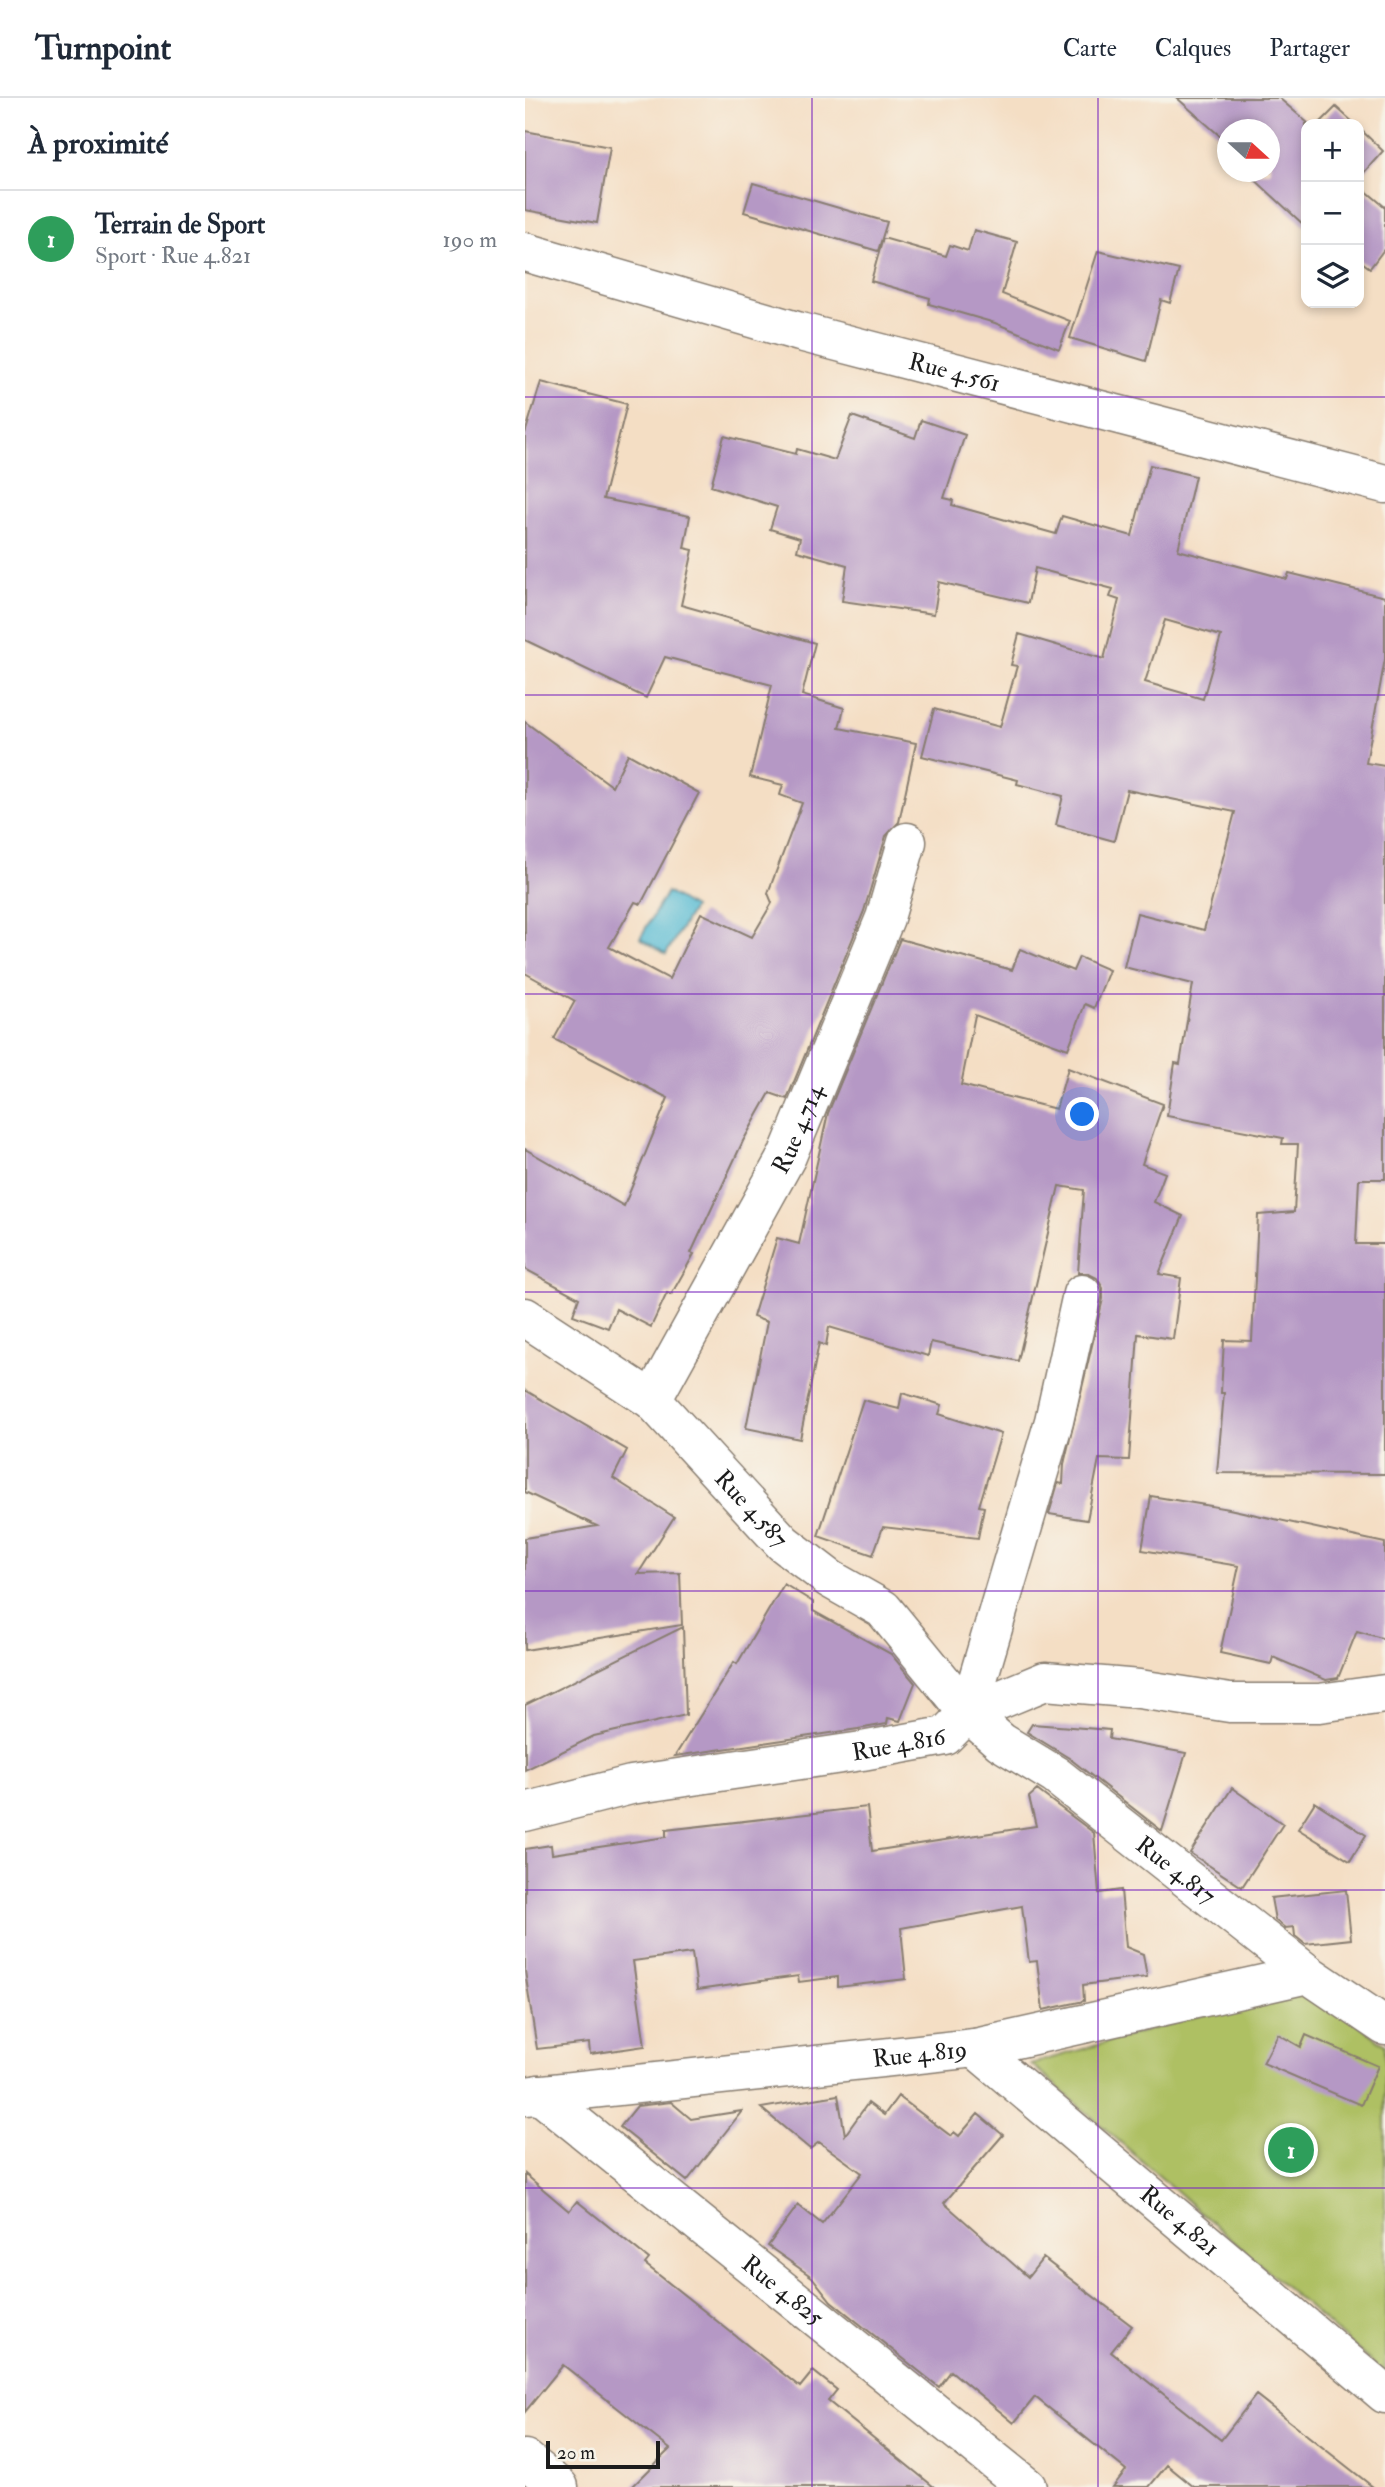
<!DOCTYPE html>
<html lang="fr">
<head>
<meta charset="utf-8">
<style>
  :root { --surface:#fff; --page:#f6f6f7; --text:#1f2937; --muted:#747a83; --line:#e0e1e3; --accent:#0f766e }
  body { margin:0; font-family:"IM FELL Double Pica",serif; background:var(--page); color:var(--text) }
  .controls { position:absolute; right:21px; top:21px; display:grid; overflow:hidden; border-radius:14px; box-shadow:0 4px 10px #0003 }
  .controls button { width:63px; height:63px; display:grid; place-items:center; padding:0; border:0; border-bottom:2px solid var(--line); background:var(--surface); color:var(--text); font:35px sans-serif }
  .compass { position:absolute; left:692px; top:21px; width:63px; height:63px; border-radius:50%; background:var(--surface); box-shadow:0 4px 10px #0003; rotate:111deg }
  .scale { position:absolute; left:21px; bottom:18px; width:114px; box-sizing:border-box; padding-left:7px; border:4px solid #1c1c1c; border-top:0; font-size:19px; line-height:24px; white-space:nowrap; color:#1c1c1c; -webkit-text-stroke:5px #f7f3e8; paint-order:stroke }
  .you { position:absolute; left:558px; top:1017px; width:24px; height:24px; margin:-18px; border:5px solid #fff; border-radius:50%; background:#1a73e8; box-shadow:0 0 0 10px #1a73e833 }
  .badge { display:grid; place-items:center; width:46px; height:46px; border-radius:50%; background:var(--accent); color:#fff; font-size:23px; font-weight:700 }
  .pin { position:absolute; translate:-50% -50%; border:4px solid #fff; box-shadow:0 2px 7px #0006 }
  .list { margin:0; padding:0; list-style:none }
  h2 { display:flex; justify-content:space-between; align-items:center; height:91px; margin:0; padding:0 28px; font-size:30px }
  h2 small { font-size:23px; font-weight:400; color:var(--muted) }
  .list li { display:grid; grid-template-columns:46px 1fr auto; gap:21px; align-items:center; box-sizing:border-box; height:98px; padding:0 28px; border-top:2px solid var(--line) }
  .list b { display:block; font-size:26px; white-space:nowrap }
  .list p { margin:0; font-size:23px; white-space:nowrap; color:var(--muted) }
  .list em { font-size:23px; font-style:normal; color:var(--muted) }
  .icon { flex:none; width:38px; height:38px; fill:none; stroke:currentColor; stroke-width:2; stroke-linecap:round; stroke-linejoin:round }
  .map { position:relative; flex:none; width:860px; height:2389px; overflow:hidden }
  header { display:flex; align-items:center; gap:42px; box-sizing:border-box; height:98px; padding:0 35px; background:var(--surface); border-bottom:2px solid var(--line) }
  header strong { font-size:33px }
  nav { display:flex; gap:38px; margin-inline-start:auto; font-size:24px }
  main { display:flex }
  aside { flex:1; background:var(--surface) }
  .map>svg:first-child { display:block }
  .green { fill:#aec064; stroke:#656e40; stroke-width:2 }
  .water { fill:#56bbd4; stroke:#396c78; stroke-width:2 }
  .building { fill:#b598c5; fill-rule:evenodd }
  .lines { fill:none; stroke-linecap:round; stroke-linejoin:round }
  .street-casing { stroke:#887d70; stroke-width:41 }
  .secondary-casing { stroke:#887d70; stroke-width:41 }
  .street { stroke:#fff; stroke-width:38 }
  .secondary { stroke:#fff; stroke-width:38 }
  .grid { fill:none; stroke:#7b2cbf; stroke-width:2; stroke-opacity:0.55 }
  .labels { text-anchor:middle; stroke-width:7; stroke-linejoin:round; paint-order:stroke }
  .street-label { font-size:24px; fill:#1c1c1c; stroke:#f7f3e8 }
</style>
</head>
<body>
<header>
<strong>Turnpoint</strong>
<nav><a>Carte</a><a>Calques</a><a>Partager</a></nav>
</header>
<main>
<aside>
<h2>À proximité<small></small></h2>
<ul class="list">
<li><span class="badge" style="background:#2e9e5b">1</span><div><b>Terrain de Sport</b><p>Sport · Rue 4.821</p></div><em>190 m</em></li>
</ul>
</aside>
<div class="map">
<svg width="860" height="2389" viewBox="0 0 860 2389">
  <rect width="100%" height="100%" fill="#f7f3e8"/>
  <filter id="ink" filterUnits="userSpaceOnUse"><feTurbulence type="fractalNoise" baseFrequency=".0143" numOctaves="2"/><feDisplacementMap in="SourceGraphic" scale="14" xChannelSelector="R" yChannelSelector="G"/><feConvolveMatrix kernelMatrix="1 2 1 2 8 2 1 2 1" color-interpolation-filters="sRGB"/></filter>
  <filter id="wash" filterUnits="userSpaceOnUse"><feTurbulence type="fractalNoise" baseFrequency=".00686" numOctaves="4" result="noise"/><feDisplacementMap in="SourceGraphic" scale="28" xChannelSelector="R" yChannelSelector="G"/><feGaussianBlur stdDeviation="1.57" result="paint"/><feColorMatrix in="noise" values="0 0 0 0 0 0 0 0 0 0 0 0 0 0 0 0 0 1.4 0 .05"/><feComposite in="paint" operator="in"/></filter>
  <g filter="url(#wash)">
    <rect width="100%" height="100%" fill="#f4dec4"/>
    <path class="green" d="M784,1886L860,1947V2276L506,1966Z"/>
    <path class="water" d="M142,794L168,810L141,856L115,840Z"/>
    <g id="blocks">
      <path class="building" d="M652,0H754L784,26H781V129L726,78L730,74H745V32H703V45Z
        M811,9L830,26H794Z
        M834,30L858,53L834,80Z
        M0,33L85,49L72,125L0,112Z
        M228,85L362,124L353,153L219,114Z
        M834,87L860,109V150L845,170L834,162Z
        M449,132L492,144L477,196L545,223L534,251L470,225L404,206L405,200L346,183L358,140L421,158L425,147L443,153Z
        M573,153L654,172L645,205L636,202L621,263L545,240Z
        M16,284L102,306L78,401L165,418L159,450L168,452L156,507L290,545L277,597L319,610L314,630L391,645L374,724L361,738L339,813L262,1001L245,995L218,1043L166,1155L169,1156L146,1197L142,1195L126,1229L91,1211L83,1230L48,1217L54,1200L0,1171V1051L99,1108L143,1000L29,941L50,903L0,875V624L87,688L103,656L174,695L116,806L110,804L84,849L144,881L176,815L227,839L247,805L243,795L277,705L255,697L258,687L225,679L247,587L140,559L121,600L0,542V336Z
        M327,318L390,340L396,322L440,337L419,400L428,402L427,407L531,436L537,418L607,438L625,367L670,378L653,452L762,481L764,475L860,499V561L841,665L860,668V1081H834L831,1146H860V1376L692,1375L699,1295H696L699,1242L727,1243L733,1117L769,1114L773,1046H757L758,1040L642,1018L650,965L655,966L668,886L599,869L612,815L679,832L710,714L602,692L589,743L531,727L538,698L492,686L493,682L397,658L409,611L475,629L492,568L486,567L494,536L579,561L594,502L585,499L588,491L510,470L503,505L414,484L409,516L317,503L322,467L272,453L275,440L245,431L252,409L186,388L199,338L271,356L272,351L310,362ZM640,522L696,538L678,601L620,584Z
        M375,841L487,872L495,851L548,873L554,859L584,872L569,910L560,906L543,951L450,917L436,987L531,1011L543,970L638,1006L617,1066L640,1075L629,1104L658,1118L634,1176L656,1180L648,1241L613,1236L604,1362L574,1361L562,1422L524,1416L533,1385L538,1386L539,1366L578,1201V1190L572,1180L562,1175H553L559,1092L534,1088L493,1263L406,1244L403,1258L304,1229L301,1248L294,1245L275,1341L221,1330L242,1224L228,1219L252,1140L274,1146L303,1015Z
        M0,1292L102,1352L88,1380L149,1419L113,1476L155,1475L157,1527L0,1552V1440L72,1428L0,1394Z
        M377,1295L417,1307L414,1316L476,1336L454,1408L459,1409L453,1440L358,1429L348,1457L293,1438L338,1302L374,1311Z
        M626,1398L704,1411L860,1445V1541L832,1533L813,1580L801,1582L748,1559L746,1566L695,1555L714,1468L617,1452Z
        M259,1486L288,1504V1513L366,1556L390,1585L375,1623L363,1620L362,1626L333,1631L150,1658L209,1564L212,1566Z
        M158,1529L161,1617L69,1638L0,1672V1607Z
        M507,1626L585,1632L584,1641L661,1655L637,1733L544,1660L502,1634Z
        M707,1690L758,1726L717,1789L665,1755Z
        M512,1692L569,1735L574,1795L596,1792L601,1849L618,1856L622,1879L558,1887L559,1903L518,1912L512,1863L504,1864L497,1808L376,1830L381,1881L313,1889V1879L274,1884L273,1878L172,1892L167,1855L108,1863L120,1948L65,1956L64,1945L12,1951L0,1873V1751L26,1747L27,1756L141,1739V1732L342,1709L347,1753L511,1728L504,1699Z
        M790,1704L841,1737L825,1763L773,1731Z
        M821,1792L826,1841L780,1846L770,1838L769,1829L760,1830L750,1822L746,1800Z
        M753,1936L776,1949L781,1937L853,1968L836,2007L738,1965Z
        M313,1997L320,2037L343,2005L359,2017L373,1998L426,2038L429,2034L434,2038L453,2016L478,2037L419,2105L503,2179L518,2160L607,2228L586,2254L696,2342L731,2297L848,2389H669L642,2367L624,2389H588L601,2372L510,2299L489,2325L426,2273L414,2289L306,2203L287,2179L243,2148L273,2107L297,2126L337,2075L294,2044L285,2051L236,2010Z
        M146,2004L166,2021L217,2013L162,2083L95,2029L112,2008Z
        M0,2076L44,2113L52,2103L124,2161L120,2166L275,2289L288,2273L312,2292L303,2303L409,2389H107L145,2351L38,2267L0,2314Z"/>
    </g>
  </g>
  <g filter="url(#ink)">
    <use href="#blocks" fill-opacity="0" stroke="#887d70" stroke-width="2"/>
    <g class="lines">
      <g class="street-casing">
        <g id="street">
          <path id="s1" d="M0,1219L127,1302L258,1445L305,1481L358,1511L443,1615L476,1644L530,1677L783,1876L860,1928"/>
          <path id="s2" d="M127,1302L262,1058L360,820L382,744"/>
          <path d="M443,1615L529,1323L557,1196"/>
          <path id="s3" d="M0,1714L106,1687L337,1653L420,1638L443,1615L520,1583L614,1591L705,1605H794L860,1596"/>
          <path id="s4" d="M450,1950L860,2296"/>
          <path id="s5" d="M14,1996L502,2389"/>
          <path id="s6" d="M0,1998L450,1950L783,1876"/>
          <path d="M0,2361L34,2389"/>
        </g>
      </g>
      <g class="secondary-casing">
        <g id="secondary">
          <path id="s7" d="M0,154L275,234L860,386"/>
        </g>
      </g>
      <use href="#street" class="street"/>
      <use href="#secondary" class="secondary"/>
    </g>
  </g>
  <path class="grid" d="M287,0V2389M573,0V2389M0,299H860M0,597H860M0,896H860M0,1194H860M0,1493H860M0,1792H860M0,2090H860"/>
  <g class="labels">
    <g class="street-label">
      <text dy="8" stroke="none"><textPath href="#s7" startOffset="446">Rue 4.561</textPath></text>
      <text dy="8" stroke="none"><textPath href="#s2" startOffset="308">Rue 4.714</textPath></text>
      <text dy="8" stroke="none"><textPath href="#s1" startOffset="299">Rue 4.587</textPath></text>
      <text dy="8" stroke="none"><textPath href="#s3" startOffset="380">Rue 4.816</textPath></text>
      <text dy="8" stroke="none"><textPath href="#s1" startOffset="861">Rue 4.817</textPath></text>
      <text dy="8" stroke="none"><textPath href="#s6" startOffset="397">Rue 4.819</textPath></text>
      <text dy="8" stroke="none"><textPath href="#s4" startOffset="268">Rue 4.821</textPath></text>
      <text dy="8" stroke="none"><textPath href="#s5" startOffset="313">Rue 4.825</textPath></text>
    </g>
  </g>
</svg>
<div class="controls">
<button>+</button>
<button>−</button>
<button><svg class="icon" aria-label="layers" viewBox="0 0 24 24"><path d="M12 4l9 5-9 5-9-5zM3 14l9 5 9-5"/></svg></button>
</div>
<svg class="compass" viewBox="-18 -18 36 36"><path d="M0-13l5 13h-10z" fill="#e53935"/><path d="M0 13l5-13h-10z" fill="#747a83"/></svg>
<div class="scale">20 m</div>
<div class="you"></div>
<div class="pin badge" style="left:766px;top:2052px;background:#2e9e5b">1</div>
</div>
</main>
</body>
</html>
